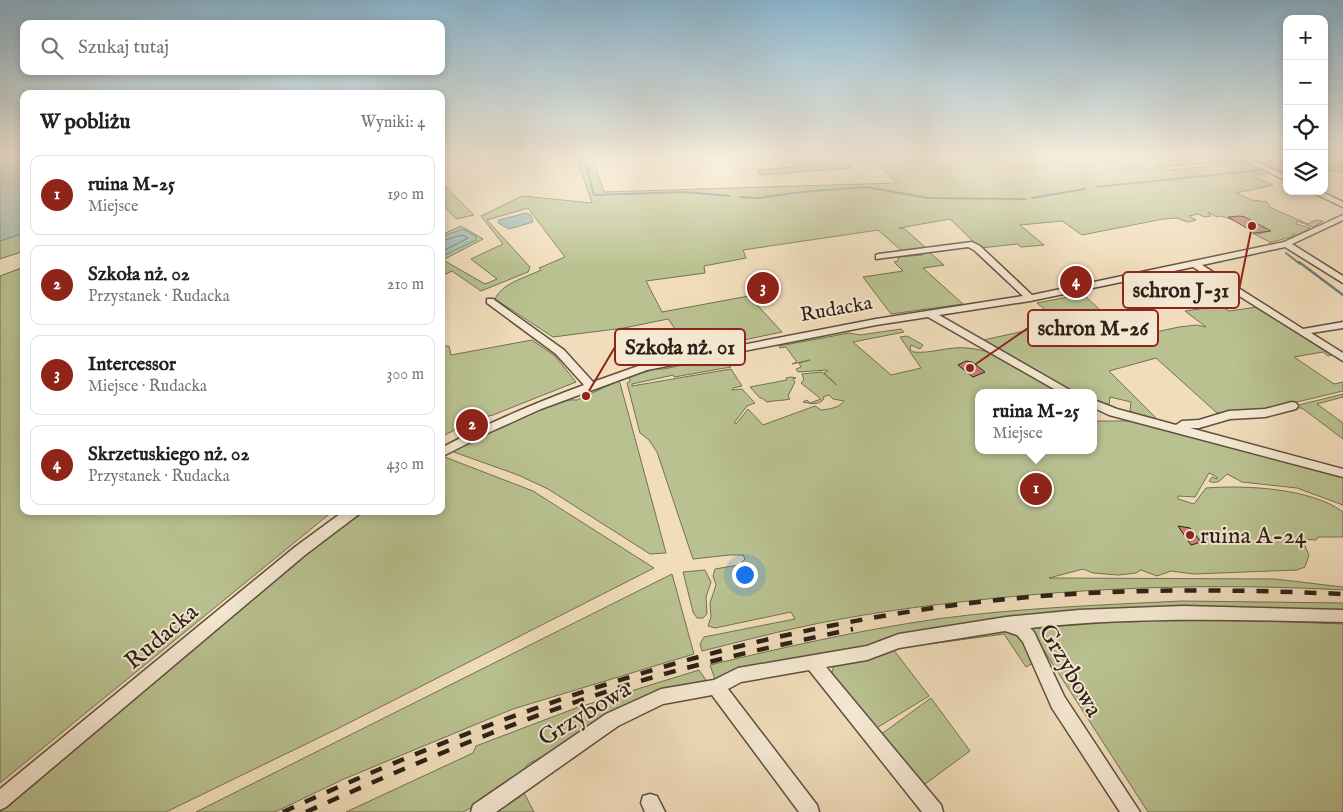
<!DOCTYPE html>
<html lang="pl">
<head>
<meta charset="utf-8">
<style>
  :root { --surface:#fff; --page:#f2f2f2; --text:#202124; --muted:#757577; --line:#e0e0e0; --accent:#8f2418 }
  body { margin:0; font-family:"IM FELL English",serif; background:var(--page); color:var(--text) }
  .controls { position:absolute; right:15px; top:15px; display:grid; overflow:hidden; border-radius:10px; box-shadow:0 2px 8px #0003 }
  .controls button { width:45px; height:45px; display:grid; place-items:center; padding:0; border:0; border-bottom:1px solid var(--line); background:var(--surface); color:var(--text); font:25px sans-serif }
  .you { position:absolute; left:744px; top:574px; width:18px; height:18px; margin:-12px; border:4px solid #fff; border-radius:50%; background:#1a73e8; box-shadow:0 0 0 8px #1a73e833 }
  .badge { display:grid; place-items:center; width:32px; height:32px; border-radius:50%; background:var(--accent); color:#fff; font-size:16px; font-weight:700 }
  .pin { position:absolute; translate:-50% -50%; border:2px solid #fff; box-shadow:0 1px 5px #0006 }
  .popup { position:absolute; left:975px; top:389px; width:122px; height:65px; box-sizing:border-box; display:grid; place-content:center; border-radius:10px; background:var(--surface); filter:drop-shadow(0 1px 4px #0005); font-size:16px; white-space:nowrap; color:var(--muted) }
  .popup b { font-size:19px; color:var(--text) }
  .popup::after { content:''; position:absolute; left:50%; top:100%; margin-left:-10px; border:10px solid transparent; border-top-color:var(--surface) }
  .list { margin:0; padding:0; list-style:none }
  h2 { display:flex; justify-content:space-between; align-items:center; height:65px; margin:0; padding:0 20px; font-size:21px }
  h2 small { font-size:16px; font-weight:400; color:var(--muted) }
  .list li { display:grid; grid-template-columns:32px 1fr auto; gap:15px; align-items:center; box-sizing:border-box; height:80px; margin:0 10px 10px; padding:0 10px; border:1px solid var(--line); border-radius:10px }
  .list b { display:block; font-size:19px; white-space:nowrap }
  .list p { margin:0; font-size:16px; white-space:nowrap; color:var(--muted) }
  .list em { font-size:16px; font-style:normal; color:var(--muted) }
  .icon { flex:none; width:28px; height:28px; fill:none; stroke:currentColor; stroke-width:2; stroke-linecap:round; stroke-linejoin:round }
  .map { position:relative; flex:none; width:1343px; height:812px; overflow:hidden }
  .search { position:absolute; background:var(--surface); box-shadow:0 2px 8px #0003; left:20px; top:20px; width:425px; height:55px; display:flex; align-items:center; gap:12px; box-sizing:border-box; padding:0 18px; border-radius:10px; color:var(--muted); font-size:19px }
  .panel { position:absolute; background:var(--surface); box-shadow:0 2px 8px #0003; left:20px; top:90px; width:425px; height:425px; border-radius:10px }
  .map>svg:first-child { display:block }
  .green { fill:#b9c190; stroke:#737054 }
  .water { fill:#9bbbb3; stroke:#6f7d75 }
  .lines { fill:none; stroke-linecap:round; stroke-linejoin:round }
  .shore { stroke:#646e66; stroke-width:1 }
  .stream-far1 { stroke:#6f7d75; stroke-width:2 }
  .stream { stroke:#6f7d75; stroke-width:2.5 }
  .building { fill:#ca7e77; stroke:#2d2018 }
  .minor-casing { stroke:#5e4f41; stroke-width:3 }
  .minor { fill:#f6e9d3; fill-rule:evenodd }
  .rail { stroke:#2d2018; stroke-width:4.5; stroke-dasharray:12 12; stroke-linecap:butt }
  .poi-dot { fill:#8f2418; stroke:#f6e9d3; stroke-width:2 }
  .labels { text-anchor:middle; stroke-width:4; stroke-linejoin:round; paint-order:stroke }
  .street-label { font-size:20px; fill:#2d2018; stroke:#f6e9d3 }
  .near-poi-label { font-size:24px; fill:#2d2018; stroke:#f6e9d3; text-anchor:start }
  .near-street-label { font-size:24px; fill:#2d2018; stroke:#f6e9d3 }
  .leader { fill:none; stroke:#8f2418; stroke-width:2 }
  .callout-dot { fill:#8f2418; stroke:#f6e9d3; stroke-width:2 }
  .callout { fill:#f6e9d3; stroke:#8f2418; stroke-width:2 }
  .callout-label { font-size:21px; text-anchor:middle; font-weight:bold; fill:#2d2018 }
</style>
</head>
<body>
<div class="map">
<svg width="1343" height="812" viewBox="0 0 1343 812">
  <rect width="100%" height="100%" fill="#f1ddbb"/>
  <filter id="stains"><feTurbulence type="fractalNoise" baseFrequency=".004" numOctaves="4"/><feColorMatrix values="0 0 0 0 .2 0 0 0 0 .09 0 0 0 0 .02 0 0 0 .5 -.17"/></filter>
  <radialGradient id="worn" r=".72"><stop offset=".6" stop-color="#630" stop-opacity="0"/><stop offset="1" stop-color="#630" stop-opacity=".3"/></radialGradient>
  <path class="green" d="M572,155H591L604,192L897,183L868,155H1287V171H1274L1251,160L1155,167L1170,170L1210,166L1211,164C1228,163 1259,160 1271,173L1255,175V177L1273,185L1236,193L1252,200L1267,202L1271,208L1308,224L1316,220L1323,221L1313,227L1297,221L1296,224L1310,228L1297,235L1292,234L1294,236L1269,243L1270,242L1252,233L1259,234L1269,231L1229,217L1233,220L1221,216L1217,217L1208,212L1211,216L1204,217L1198,214L1189,216L1196,220L1188,222L1177,218L1163,219L1082,235L1062,221L1020,225L1044,245L1021,247L1017,244L980,248L950,219L899,228L905,229L927,249L903,252L878,230L743,250L746,258L704,266L705,273L646,281L662,312L749,296L782,332L691,351L668,319L624,328L553,337L495,299C502,283 527,277 541,270L539,268L565,257L528,208L487,220L530,267L528,272L481,291L452,271L441,276V235L461,226L483,239L443,260L485,284L497,279L471,259L503,244L481,216L522,196L592,203L577,159Z
    M789,155H840L852,168L761,175L757,170L798,167Z
    M1324,155H1343V173L1338,171H1324Z
    M441,182L474,215L456,219L441,203Z
    M24,233V251L0,259V241Z
    M929,252L944,265L923,268L963,304L891,314L863,277L903,271L894,262L898,261V257L923,255V253Z
    M24,267V511H333L0,783V276Z
    M1083,294L1119,328L1142,335L1179,327L1197,325L1206,327L1185,311L1221,306L1229,311L1257,307L1331,355L1328,356L1323,352L1294,357L1334,384L1343,382V391L1255,412L1217,413L1156,358L1109,371L1157,419L1143,417L1130,411L1131,402L1110,397L1109,405L1094,401V393H1074L979,341L1061,323L1037,303Z
    M901,329L904,332L853,342L891,375L921,368L900,337L907,336L923,345L920,349L911,345L910,349L913,352C931,354 949,346 967,348C1000,350 1037,377 1066,393H978V450H1094V421H1137L1343,475V505L1297,488L1242,482L1227,474C1221,480 1217,485 1209,481L1212,477L1217,479V477L1209,473L1195,497L1178,496V499L1194,504L1206,488C1245,485 1311,488 1343,512V537H1318L1316,540L1302,539L1309,555L1305,567L1297,570L1194,574L1171,571L1157,576L1141,570L1136,573L1118,575L1093,573L1083,569L1049,578L1275,579L1343,587V590C1218,583 1093,587 969,601C913,607 856,615 801,627C768,634 735,643 702,651L700,644L704,637L795,619L791,612L715,628L708,626L711,617L710,603L716,585L713,576L715,569L739,565L745,559L743,555H729L693,559L657,452L649,440L640,433L627,383L630,381L629,377L655,369H664L724,356L731,367L674,377L673,375L669,376L632,384V386L731,369L742,386L733,388L732,390L742,389L755,403L747,406L734,423H737L748,409L763,425L815,406L821,410C829,409 839,408 844,401L833,399L829,395L823,397L824,399C819,405 812,404 803,402L807,400L810,403L821,399L801,383L804,380L802,374L822,372L837,385L824,373L828,371L827,370L798,372L796,369L801,367L799,363L810,360L792,364L797,362L786,347L780,348L779,346L849,333L860,335Z
    M532,340L555,356L576,382L493,415L476,419L441,437V346H449L451,355Z
    M791,377L796,378L793,379L795,382L788,396L790,399C783,401 775,400 767,402L762,398H760L750,387L787,380L786,378Z
    M618,381L620,383L666,553L650,554L548,489L518,475L451,451C477,437 549,397 577,400Z
    M1343,394V397L1317,404L1343,423V439L1302,408H1297L1295,406Z
    M442,456L533,491L654,568L339,728L166,812H0L279,576L361,511H441Z
    M705,570L711,582L706,597L707,614L703,618H697L693,612L683,572Z
    M672,574L694,654L513,709L344,779L275,812H196Z
    M1182,601L1343,603V613L1007,622L716,682L710,665C785,647 860,630 937,619C1018,608 1100,605 1182,601Z
    M1147,617L1343,624V812H1148L1030,629Z
    M1010,629L1018,632L1037,661L1026,667L1004,634L929,644L930,640Z
    M893,649L929,696L875,729L831,675L835,663Z
    M699,670L708,683L582,736L528,764L513,784L463,812H346L473,753L476,746L576,708Z
    M931,698L970,751L921,787L880,735Z
    M524,793L534,812H494Z"/>
  <path class="water" d="M0,155H24V233L0,241Z
    M526,213L531,215L533,222L509,229L498,223L499,220Z
    M463,229L477,237L476,240L441,257V237Z"/>
  <g class="lines">
    <path class="shore" d="M441,241L462,235L468,238L441,252"/>
    <path class="stream-far1" d="M584,155L594,195L685,192L730,196
      M1324,167L1343,163
      M1272,169L1287,168
      M1097,187L1261,170
      M740,197L759,198L801,192L866,187L928,198L1025,199
      M1032,198L1085,189
      M1286,253L1300,264"/>
    <path class="stream" d="M1299,262L1343,295"/>
  </g>
  <path class="building" d="M1240,216L1245,217L1271,231L1255,233L1228,217Z
    M770,281L778,289L754,294L747,286Z
    M966,361L972,362L985,372L973,377L958,365Z
    M1028,480L1038,482L1043,495L1034,496Z
    M1178,526L1190,528L1201,542L1191,545Z"/>
  <g class="lines">
    <g class="minor-casing">
      <path id="minor" d="M1246,159H1250L1287,176V181L1246,161Z
        M1309,191H1320L1343,202V207Z
        M1343,215V220L1292,244L1343,276V283L1285,247L1202,265L1303,329L1343,322V328L1311,333L1343,353V361L1193,267L1140,278L1169,300V304L1166,305L1131,280L1030,301L939,315L1075,393H1061L928,317L876,325L647,370L541,409L490,432L441,457V448C488,423 535,403 584,385L556,354L487,303V299H493L564,350L593,382L644,364L876,319L1023,296L974,250L968,247L876,259V255L879,254L972,242L980,246L1032,295L1284,242Z
        M1094,400L1117,409L1176,425L1182,421L1199,420L1229,411L1265,409L1292,402L1296,403L1298,406L1296,409L1265,417L1230,419L1199,428H1190L1343,469V477L1109,415L1094,408Z
        M344,511H360L359,514L305,555L6,807L0,810V789L295,547Z
        M1183,606L1343,610V622C1238,620 1135,616 1030,628L1034,632L1064,696L1140,812H1120L1052,708L1023,642L1017,635L1005,631L899,648L867,660L826,667L941,805L943,812H922L809,670L741,682L728,689L817,805L819,812H799L712,695L663,704L618,726L496,812H471L473,805L606,714L661,689L714,680L738,668L867,646L899,634L1006,617L1079,610Z
        M650,794L657,796L665,812H645L641,803L643,796Z"/>
    </g>
    <use href="#minor" class="minor"/>
    <path class="rail" d="M283,812C498,713 712,638 948,606C1079,588 1211,588 1343,594
      M306,812C417,762 530,714 647,679C715,659 784,644 853,629"/>
  </g>
  <linearGradient id="sky" x2="0" y2="1"><stop stop-color="#89b7d3"/><stop offset="0.58" stop-color="#f9f0e0"/><stop offset="1" stop-color="#f9f0e0" stop-opacity="0"/></linearGradient>
  <rect width="1343" height="269" fill="url(#sky)"/>
  <circle class="poi-dot" cx="1190" cy="535" r="5"/>
  <g class="labels">
    <g class="street-label">
      <text transform="translate(836 308) rotate(-10)" y="7">Rudacka</text>
    </g>
    <g class="near-poi-label">
      <text x="1200" y="543">ruina A-24</text>
    </g>
    <g class="near-street-label">
      <text transform="translate(161 636) rotate(-40)" y="8">Rudacka</text>
      <text transform="translate(1071 670) rotate(60)" y="8">Grzybowa</text>
      <text transform="translate(584 713) rotate(-31)" y="8">Grzybowa</text>
    </g>
  </g>
  <path class="leader" d="M1252 226L1239 290M970 368L1028 328M586 396L615 347"/>
  <g class="callout-dot">
    <circle cx="1252" cy="226" r="5"/>
    <circle cx="970" cy="368" r="5"/>
    <circle cx="586" cy="396" r="5"/>
  </g>
  <g class="callout">
    <rect x="1123" y="272" width="116" height="36" rx="5"/>
    <rect x="1028" y="310" width="130" height="36" rx="5"/>
    <rect x="615" y="329" width="130" height="36" rx="5"/>
  </g>
  <g class="callout-label">
    <text x="1181" y="297">schron J-31</text>
    <text x="1093" y="335">schron M-26</text>
    <text x="680" y="354">Szkoła nż. 01</text>
  </g>
  <rect width="100%" height="100%" filter="url(#stains)"/>
  <rect width="100%" height="100%" fill="url(#worn)"/>
</svg>
<div class="controls">
<button>+</button>
<button>−</button>
<button><svg class="icon" aria-label="locate" viewBox="0 0 24 24"><circle cx="12" cy="12" r="6"/><path d="M12 2v4M12 18v4M2 12h4M18 12h4"/></svg></button>
<button><svg class="icon" aria-label="layers" viewBox="0 0 24 24"><path d="M12 4l9 5-9 5-9-5zM3 14l9 5 9-5"/></svg></button>
</div>
<div class="you"></div>
<div class="pin badge" style="left:1036px;top:489px">1</div>
<div class="popup"><b>ruina M-25</b>Miejsce</div>
<div class="pin badge" style="left:472px;top:425px">2</div>
<div class="pin badge" style="left:763px;top:288px">3</div>
<div class="pin badge" style="left:1076px;top:282px">4</div>
<div class="search"><svg class="icon" aria-label="search" viewBox="0 0 24 24"><circle cx="10" cy="10" r="6"/><path d="M15 15l6 6"/></svg>Szukaj tutaj</div>
<section class="panel">
<h2>W pobliżu<small>Wyniki: 4</small></h2>
<ul class="list">
<li><span class="badge">1</span><div><b>ruina M-25</b><p>Miejsce</p></div><em>190 m</em></li>
<li><span class="badge">2</span><div><b>Szkoła nż. 02</b><p>Przystanek · Rudacka</p></div><em>210 m</em></li>
<li><span class="badge">3</span><div><b>Intercessor</b><p>Miejsce · Rudacka</p></div><em>300 m</em></li>
<li><span class="badge">4</span><div><b>Skrzetuskiego nż. 02</b><p>Przystanek · Rudacka</p></div><em>430 m</em></li>
</ul>
</section>
</div>
</body>
</html>
